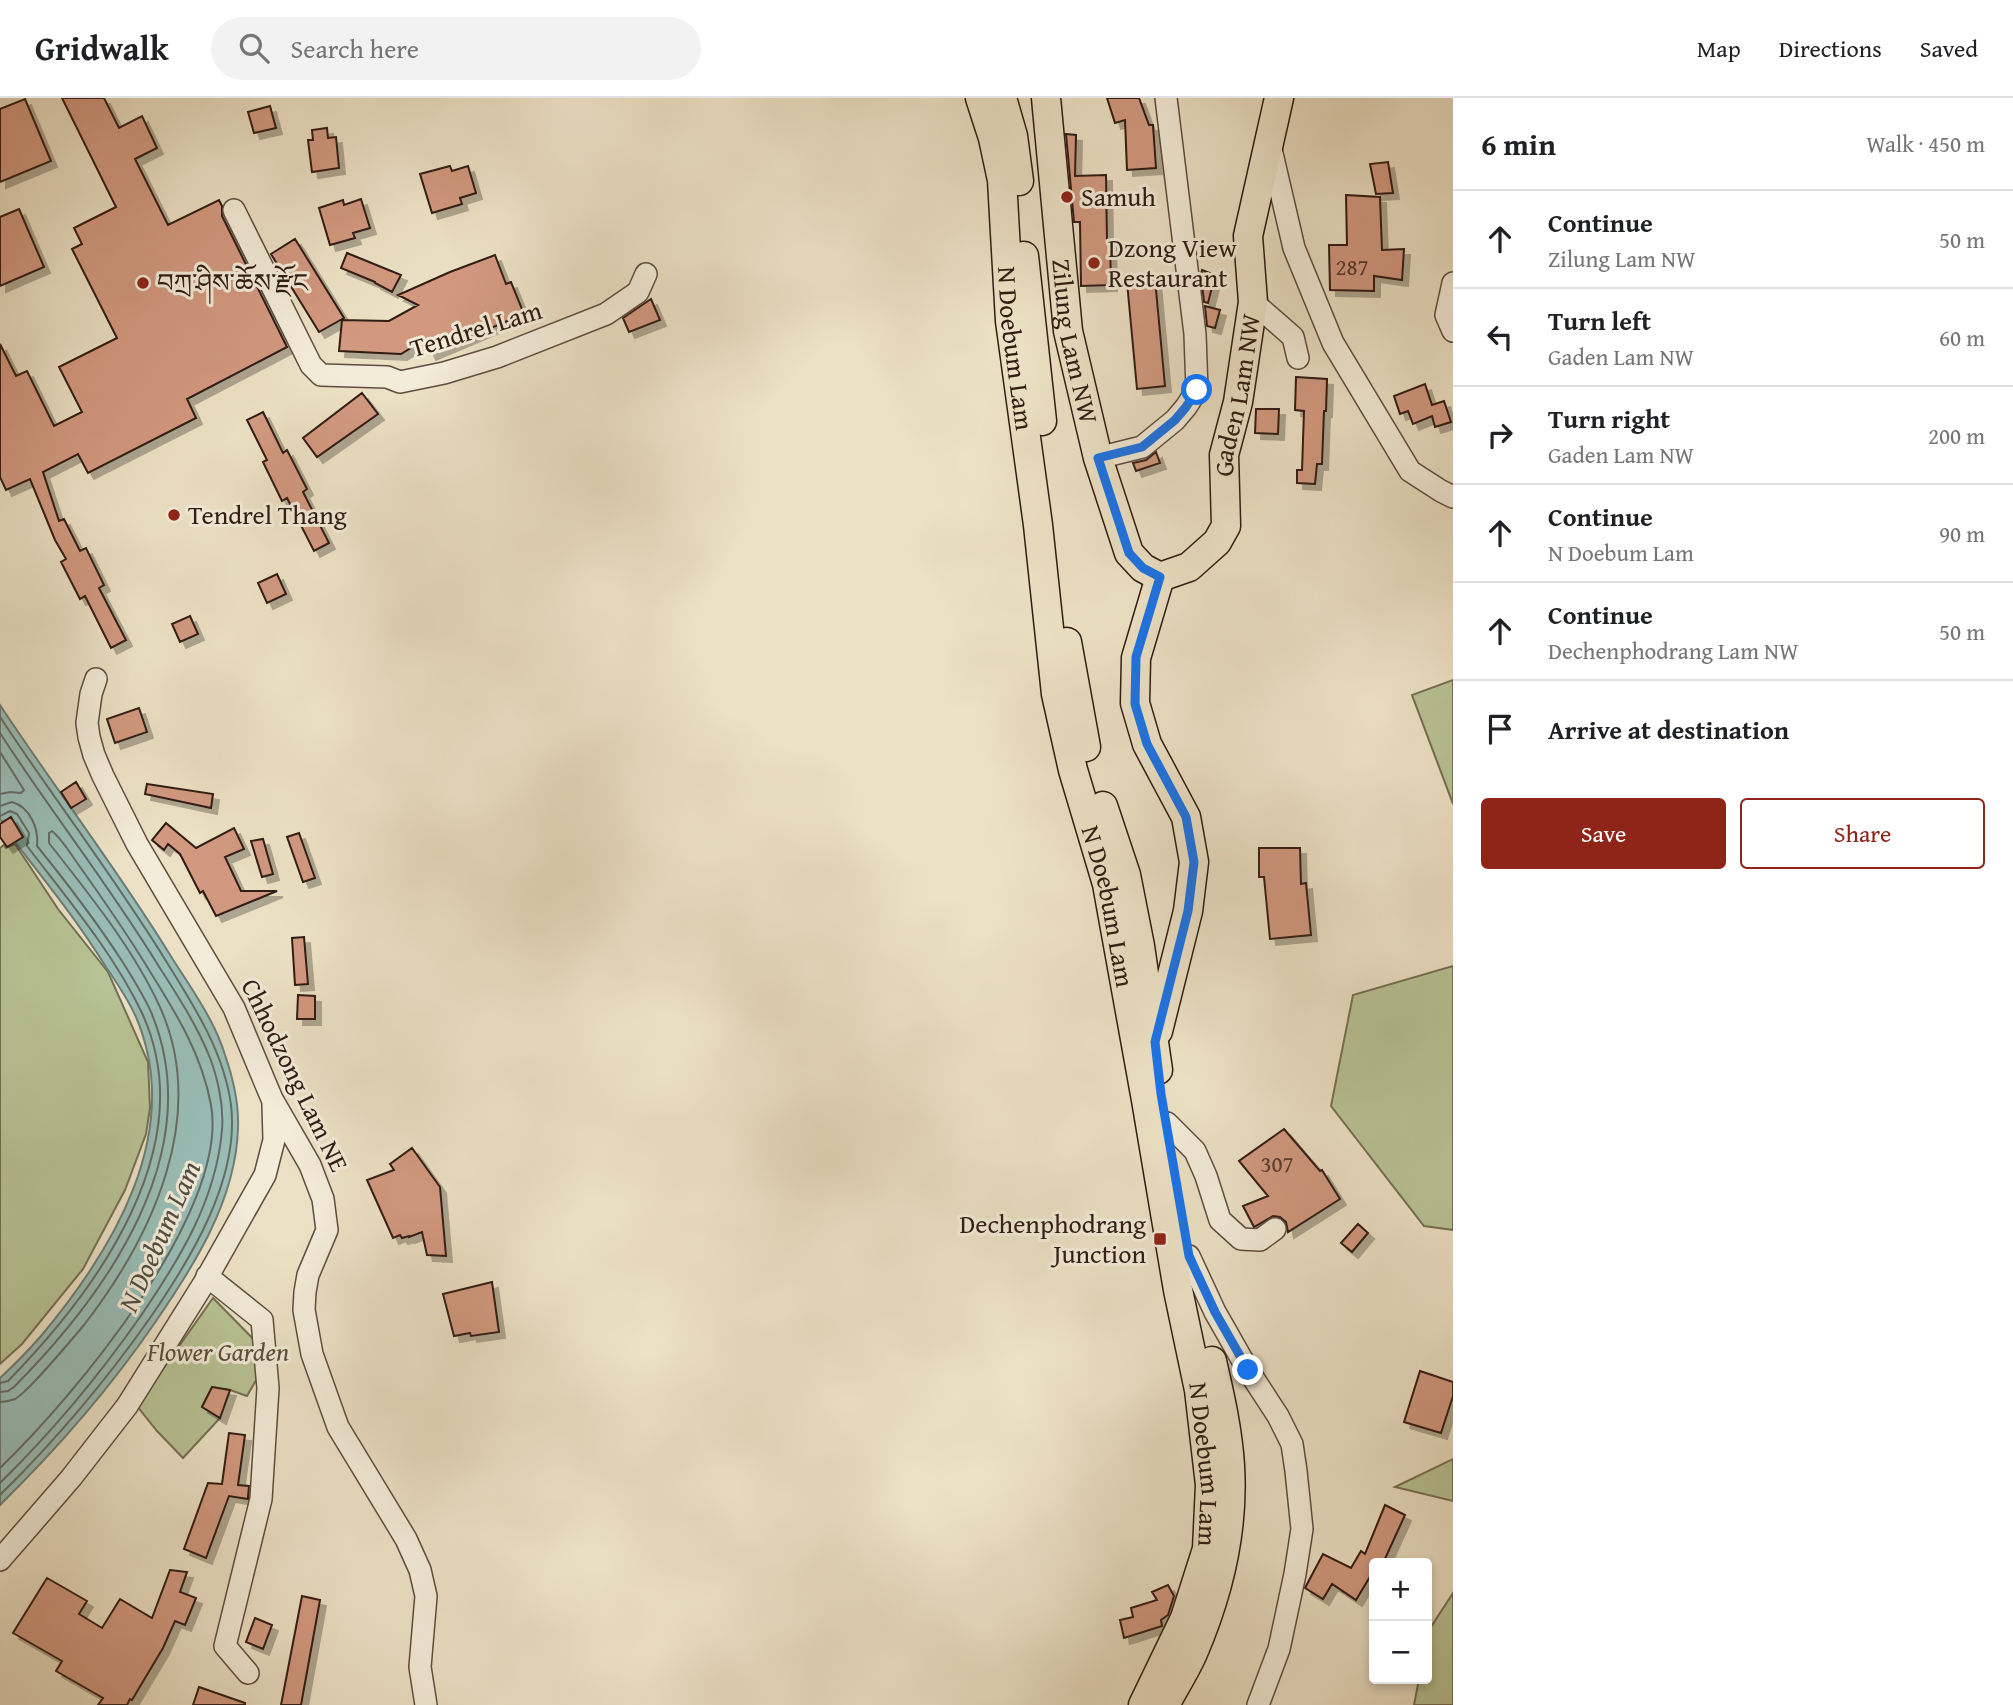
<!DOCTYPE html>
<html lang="en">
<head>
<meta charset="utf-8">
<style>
  :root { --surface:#fff; --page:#f2f2f2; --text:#202124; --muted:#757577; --line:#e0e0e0; --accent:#8f2418 }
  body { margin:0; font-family:"Gentium Book Plus","Noto Serif Tibetan",serif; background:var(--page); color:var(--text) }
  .controls { position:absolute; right:21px; bottom:21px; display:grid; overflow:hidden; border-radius:7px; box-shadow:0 4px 10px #0003 }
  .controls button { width:63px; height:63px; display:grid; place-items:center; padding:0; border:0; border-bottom:2px solid var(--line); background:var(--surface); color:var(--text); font:35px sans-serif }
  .stop { position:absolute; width:21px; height:21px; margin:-16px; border:5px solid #1a73e8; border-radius:50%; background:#fff }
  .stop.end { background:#1a73e8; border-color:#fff; box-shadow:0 2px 7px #0008 }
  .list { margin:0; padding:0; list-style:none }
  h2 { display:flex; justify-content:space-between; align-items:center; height:91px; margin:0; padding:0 28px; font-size:30px }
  h2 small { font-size:23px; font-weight:400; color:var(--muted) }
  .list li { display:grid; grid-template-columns:46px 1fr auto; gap:21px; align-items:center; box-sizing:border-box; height:98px; padding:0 28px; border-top:2px solid var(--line) }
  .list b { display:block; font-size:26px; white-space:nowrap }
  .list p { margin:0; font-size:23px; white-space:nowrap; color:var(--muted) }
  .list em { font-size:23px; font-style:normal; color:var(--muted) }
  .actions { display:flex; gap:14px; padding:21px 28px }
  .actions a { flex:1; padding:16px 0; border:2px solid var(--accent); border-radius:7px; text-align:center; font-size:24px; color:var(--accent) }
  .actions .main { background:var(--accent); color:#fff }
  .icon { flex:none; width:38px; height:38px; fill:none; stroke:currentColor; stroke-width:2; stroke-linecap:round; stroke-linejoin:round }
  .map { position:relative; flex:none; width:1453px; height:1607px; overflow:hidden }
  header { display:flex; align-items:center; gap:42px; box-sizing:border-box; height:98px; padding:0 35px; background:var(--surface); border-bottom:2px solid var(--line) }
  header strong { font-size:33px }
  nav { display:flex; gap:38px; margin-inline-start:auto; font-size:24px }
  .search { width:490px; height:63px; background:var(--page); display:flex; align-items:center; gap:18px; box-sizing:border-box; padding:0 24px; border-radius:38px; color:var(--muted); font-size:26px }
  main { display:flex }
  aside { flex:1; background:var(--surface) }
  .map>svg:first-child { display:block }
  .green { fill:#b8c395; stroke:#746f54; stroke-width:2 }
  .water { fill:#99bdb6; stroke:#6f7c75; stroke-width:2 }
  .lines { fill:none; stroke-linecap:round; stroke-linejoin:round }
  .shore { stroke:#646c64; stroke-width:2 }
  .building { fill:#d29980; stroke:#301b13; stroke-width:2; filter:url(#shadow) }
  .minor-casing { stroke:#5f4c40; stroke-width:24 }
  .major-casing { stroke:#301b13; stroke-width:31 }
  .minor { stroke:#f3ecd9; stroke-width:21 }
  .major { stroke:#ece1c5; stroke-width:28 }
  .route { stroke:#1a73e8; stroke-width:9 }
  .poi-dot { fill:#8f2418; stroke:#f3ecd9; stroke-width:2.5 }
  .labels { text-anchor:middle; stroke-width:6; stroke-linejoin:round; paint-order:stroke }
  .number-label { font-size:23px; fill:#583a2e }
  .poi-label { font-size:26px; fill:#301b13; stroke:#f3ecd9; text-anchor:start }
  .street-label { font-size:26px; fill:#301b13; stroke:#f3ecd9 }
  .park-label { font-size:26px; font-style:italic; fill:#594d3a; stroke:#f3ecd9 }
  .water-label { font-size:28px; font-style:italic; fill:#504c44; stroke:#f3ecd9 }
</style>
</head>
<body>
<header>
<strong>Gridwalk</strong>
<div class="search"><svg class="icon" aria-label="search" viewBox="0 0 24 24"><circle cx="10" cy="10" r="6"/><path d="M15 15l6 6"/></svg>Search here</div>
<nav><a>Map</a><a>Directions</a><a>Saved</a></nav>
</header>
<main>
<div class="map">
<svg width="1453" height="1607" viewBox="0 0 1453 1607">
  <defs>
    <filter id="shadow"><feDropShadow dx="6" dy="6" stdDeviation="0" flood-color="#0004"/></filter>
  </defs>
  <rect width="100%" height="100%" fill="#ece1c5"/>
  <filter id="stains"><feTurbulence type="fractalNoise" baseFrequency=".00286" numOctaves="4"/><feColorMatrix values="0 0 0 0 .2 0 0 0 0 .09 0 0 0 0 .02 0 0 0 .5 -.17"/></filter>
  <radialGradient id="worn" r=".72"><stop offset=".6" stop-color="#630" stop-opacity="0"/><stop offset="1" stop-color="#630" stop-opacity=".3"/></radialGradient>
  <path class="green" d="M1453,582V706L1412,597Z
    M15,746L58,811L108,874L148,964L150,1010L146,1036L125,1092L83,1171L22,1246L0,1266V750L4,747L6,750Z
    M1453,868V1132L1424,1128L1331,1008L1353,897Z
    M213,1200L270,1258L247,1298L230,1292L212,1289L202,1309L220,1320L183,1360L157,1333L137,1308Z
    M1453,1361V1403L1395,1389Z
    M1453,1495V1607H1414L1419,1581H1427V1543L1429,1532Z"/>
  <path class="water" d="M0,607C56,692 119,773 172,860C191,890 215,923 225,957C233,980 239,1005 238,1030C236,1102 194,1168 154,1226C108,1293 58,1350 0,1407V1280C14,1267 28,1253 41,1238C113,1152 185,1034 136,919C128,901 117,885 106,869C79,825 47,785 15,744L23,739L11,720L2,724L0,721Z"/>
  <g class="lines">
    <path class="shore" d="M0,619C54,701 115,780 166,863C194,908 224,954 231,1007C240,1081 190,1162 150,1220C105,1284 56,1342 0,1397
      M0,635C51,714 109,787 158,867C177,897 197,927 210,960C218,981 224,1009 222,1032C216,1103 179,1162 140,1219C98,1279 52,1334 0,1385
      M0,654L24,692L21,695L10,694L0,696
      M0,708L12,704C30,709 39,731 37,748C67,785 96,823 122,863C132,879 143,896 151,914C209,1053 108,1194 14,1289L8,1293L0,1294
      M0,718L10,713L17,716L29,735L27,748C67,800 114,856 142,915C203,1048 97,1192 8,1283L0,1285
      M0,1304C6,1304 10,1303 15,1301C23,1296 29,1289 35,1283C52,1265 68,1246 84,1227C152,1139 210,1017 159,907C132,849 89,796 49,745V735L52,733C62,741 70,755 78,766C100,797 121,827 141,859C170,906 201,951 211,1007C230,1113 73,1300 0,1370"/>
  </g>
  <path class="building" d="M62,0H104L119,30L142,18L157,50L135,61L168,127L219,102L222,108V118L287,249L187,301L196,320L88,375L78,356L43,374L59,423L64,421L80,453L86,450L104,487L99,490L126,542L111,550L85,498L80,501L61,464L66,461L55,442L30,381L6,392L0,379V246L16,278L27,273L54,328L82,314L59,269L117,240L72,151L82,146L74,130L116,109Z
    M1107,0H1139L1149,27H1153L1156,70L1127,72L1125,22L1115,25Z
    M25,1L51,63L0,84V11Z
    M270,8L276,30L254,35L248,14Z
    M327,30L328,40L336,39L339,70L312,74L308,42H313L312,32Z
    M1066,36L1076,37L1075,78L1106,77L1107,143L1110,142L1111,187L1081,188L1080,124H1074Z
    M1388,64L1393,95L1376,96L1370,66Z
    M450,68L452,73L468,68L476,95L460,100L462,106L432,115L420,76Z
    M1346,97L1380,99L1382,152L1404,151L1402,182L1374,178V193L1330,192L1329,147H1347Z
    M361,101L370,130L353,135L355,140L330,147L319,110L343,102L344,107Z
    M19,111L44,169L0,188V119Z
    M295,141L344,220L319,234L271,156Z
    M347,155L401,177L392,194L375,185V184L341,170Z
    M495,157L506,186L511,184L524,216L430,256L424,242L401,256L339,253L342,222L389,223L418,207L398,197L450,174Z
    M1202,172L1215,177L1208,205L1204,204L1201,176Z
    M1155,181L1165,288L1137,291L1127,184Z
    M651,201L660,222L629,234L623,220Z
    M1205,208L1220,212L1215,230L1207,228Z
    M1296,279L1327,281L1326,313H1324L1322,366H1317L1315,386L1297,385V372H1302L1304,313L1295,312Z
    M1425,286L1432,307L1444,303L1451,324L1435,329L1432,318L1413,326L1408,313L1400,316L1394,298Z
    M362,295L378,316L317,359L303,340Z
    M1256,311H1279L1278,336L1255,335Z
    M263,314L283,355L287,352L307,391L303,394L329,445L314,453L287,400L282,403L263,364L267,362L247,322Z
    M1156,354L1160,365L1136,373L1133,365L1146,362Z
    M277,476L286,496L267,505L258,485Z
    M190,518L198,536L180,544L172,526Z
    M139,610L147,634L115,645L107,621Z
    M76,684L86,701L71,710L61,694Z
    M147,686L213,696L211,710L145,696Z
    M11,719L23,739L7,749L0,739V726Z
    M166,725L196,750L234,730L244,751L225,759L241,793H277L216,818L203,793L200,795L180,756L168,746L164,752L152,742Z
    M299,735L315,780L303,784L287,739Z
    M263,741L273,776L262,779L251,743Z
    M1259,750H1300L1301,786L1306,785L1311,837L1270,841L1264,779H1259Z
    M304,839L308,886L295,887L292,840Z
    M298,897L315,898V921H297Z
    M1284,1031L1320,1073L1322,1072L1340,1101L1288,1134L1286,1124L1280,1119L1273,1118L1254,1129L1243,1108L1268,1098L1239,1063Z
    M412,1050L440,1089L446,1158L427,1157L422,1134L409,1139V1138L402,1140L400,1137L393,1140L367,1082L394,1072L390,1066Z
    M1358,1126L1368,1135L1352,1154L1341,1145Z
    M492,1184L499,1234L471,1238L470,1235L454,1238L443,1196Z
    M1420,1273L1453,1284V1298L1441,1335L1404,1324Z
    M212,1289L230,1292L220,1320L202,1309Z
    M229,1335L245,1337L238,1387L249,1388L248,1399V1401L229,1398L206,1460L184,1451L208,1385L222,1386Z
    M1385,1407L1405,1417L1384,1463L1381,1461L1378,1465H1374V1472L1356,1502L1332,1486L1323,1501L1305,1490L1323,1456L1351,1470L1361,1453L1365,1456Z
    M170,1472L187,1474L180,1494L196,1500L185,1527L175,1523L163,1550L132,1602L130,1601L127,1607H98L103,1600L56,1573L62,1563L13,1535L47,1480L87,1503L79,1516L102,1530L120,1501L152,1520Z
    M1168,1487L1174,1498L1168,1517L1161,1522L1162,1528L1124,1540L1120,1522L1133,1519L1131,1510L1157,1502L1152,1494Z
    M302,1498L320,1502L301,1607H281Z
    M255,1520L272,1527L263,1551L246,1544Z
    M199,1589L245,1605V1607H193Z"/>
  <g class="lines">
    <g class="minor-casing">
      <path id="minor" d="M1270,47L1294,150L1333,245L1410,373L1441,393L1453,399
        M234,112L311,267L321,277L387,279L400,284L444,275L497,259L606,216L638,194L646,176
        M1453,185L1446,217L1453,233
        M1253,204L1293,239L1298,260
        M1098,360L1142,349L1175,322L1186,309L1197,292L1195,236L1166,0
        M96,581L91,596L87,625L89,639L94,657L103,678L137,746L234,910L272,1001L310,1067L323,1101L327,1132L308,1177L305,1194L304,1212L312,1256L338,1329L406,1441L420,1472L426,1498L420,1569L426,1607
        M1167,1025L1195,1053L1206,1078L1220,1122L1241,1141L1260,1142L1275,1131
        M1189,1158L1215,1214L1248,1272L1278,1318L1292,1346L1296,1373L1302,1431L1295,1476L1279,1551L1258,1607
        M207,1178L262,1222L268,1290L261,1401L225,1548L248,1575
        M0,1462L71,1380L127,1308L204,1185L265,1077L274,1042L273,1006"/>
    </g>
    <g class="major-casing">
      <g id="major">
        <path id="s1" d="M980,0L993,40L1002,82L1010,223L1038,427L1056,596L1073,672L1107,786L1146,1002L1178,1192L1199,1292L1210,1387L1207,1451L1185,1520L1143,1607"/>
        <path d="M1002,0L1013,38L1019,83"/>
        <path id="s2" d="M1046,0L1068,233L1098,360L1129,455L1143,470L1160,479L1189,469L1217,444L1226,428L1224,357L1238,304L1253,204L1248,138L1279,0"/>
        <path d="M1024,158L1042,323"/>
        <path d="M1067,544L1086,649"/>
        <path d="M1103,708L1126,777L1140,848L1158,972"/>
        <path d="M1158,933L1188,813L1194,764L1186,719L1147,646L1135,605L1136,560L1160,479"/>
        <path d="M1165,1607C1174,1590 1185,1573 1193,1555C1218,1497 1234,1433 1230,1368C1228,1333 1220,1298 1212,1263"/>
      </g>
    </g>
    <use href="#minor" class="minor"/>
    <use href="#major" class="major"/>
  </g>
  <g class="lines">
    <path class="route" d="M1197,292L1186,309L1175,322L1142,349L1098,360L1129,455L1143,470L1160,479L1136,559L1135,606L1147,646L1186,719L1194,764L1188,813L1155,944L1161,996L1189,1158L1215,1214L1248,1272"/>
  </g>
  <g class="poi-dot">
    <circle cx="1067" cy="99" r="7"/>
    <circle cx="1094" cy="165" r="7"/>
    <circle cx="143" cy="185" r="7"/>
    <circle cx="174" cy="417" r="7"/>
    <rect x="1153" y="1134" width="14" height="14" rx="3.5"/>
  </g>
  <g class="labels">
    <g class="number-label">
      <text x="1352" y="177">287</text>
      <text x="1277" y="1074">307</text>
    </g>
    <g class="poi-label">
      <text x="1081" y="108">Samuh</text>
      <text x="1108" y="159">Dzong View<tspan x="1108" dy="30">Restaurant</tspan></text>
      <text x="157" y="194">བཀྲ་ཤིས་ཆོས་རྫོང</text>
      <text x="188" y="426">Tendrel Thang</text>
      <text x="1146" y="1135" text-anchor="end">Dechenphodrang<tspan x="1146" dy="30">Junction</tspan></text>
    </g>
    <g class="street-label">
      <text transform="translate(476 231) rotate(-17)" y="9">Tendrel Lam</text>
      <text dy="9" stroke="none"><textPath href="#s2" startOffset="245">Zilung Lam NW</textPath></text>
      <text dy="9" stroke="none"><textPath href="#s1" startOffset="254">N Doebum Lam</textPath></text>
      <text dy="9" stroke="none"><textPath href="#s2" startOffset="723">Gaden Lam NW</textPath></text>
      <text dy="9" stroke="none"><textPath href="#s1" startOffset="821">N Doebum Lam</textPath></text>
      <text transform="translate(295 977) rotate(64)" y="9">Chhodzong Lam NE</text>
      <text dy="9" stroke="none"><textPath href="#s1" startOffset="1388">N Doebum Lam</textPath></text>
    </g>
    <g class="park-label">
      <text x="218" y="1263">Flower Garden</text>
    </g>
    <g class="water-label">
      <text transform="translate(159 1138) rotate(-66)" y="10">N Doebum Lam</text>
    </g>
  </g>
  <rect width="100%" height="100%" filter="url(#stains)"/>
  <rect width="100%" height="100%" fill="url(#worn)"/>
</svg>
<div class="controls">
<button>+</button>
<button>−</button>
</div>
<div class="stop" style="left:1197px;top:292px"></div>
<div class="stop end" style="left:1248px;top:1272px"></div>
</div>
<aside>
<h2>6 min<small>Walk · 450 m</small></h2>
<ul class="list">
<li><svg class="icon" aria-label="ahead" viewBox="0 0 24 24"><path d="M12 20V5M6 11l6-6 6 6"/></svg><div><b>Continue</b><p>Zilung Lam NW</p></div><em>50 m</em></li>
<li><svg class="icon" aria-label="left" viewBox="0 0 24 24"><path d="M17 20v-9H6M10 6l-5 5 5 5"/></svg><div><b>Turn left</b><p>Gaden Lam NW</p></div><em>60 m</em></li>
<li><svg class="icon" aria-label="right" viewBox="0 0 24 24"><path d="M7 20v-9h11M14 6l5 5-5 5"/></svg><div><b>Turn right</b><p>Gaden Lam NW</p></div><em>200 m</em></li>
<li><svg class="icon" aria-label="ahead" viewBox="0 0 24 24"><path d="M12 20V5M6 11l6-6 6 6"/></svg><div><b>Continue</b><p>N Doebum Lam</p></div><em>90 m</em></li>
<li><svg class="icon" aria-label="ahead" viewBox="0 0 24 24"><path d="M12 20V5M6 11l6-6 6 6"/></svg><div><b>Continue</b><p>Dechenphodrang Lam NW</p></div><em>50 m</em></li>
<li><svg class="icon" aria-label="arrive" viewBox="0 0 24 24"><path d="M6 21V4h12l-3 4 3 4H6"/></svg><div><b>Arrive at destination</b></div></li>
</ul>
<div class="actions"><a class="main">Save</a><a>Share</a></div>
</aside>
</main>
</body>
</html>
